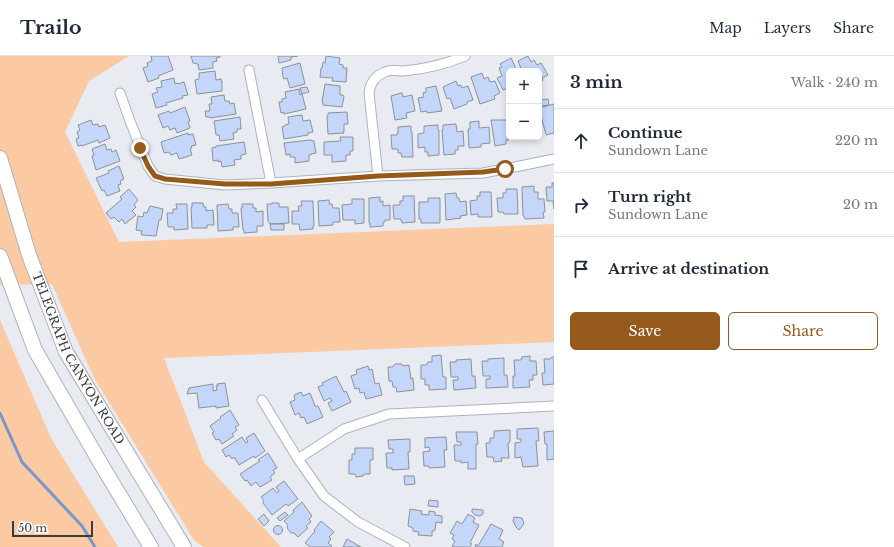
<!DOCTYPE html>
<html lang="en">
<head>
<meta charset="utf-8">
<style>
  :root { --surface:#fff; --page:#f6f6f7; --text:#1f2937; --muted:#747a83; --line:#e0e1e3; --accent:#95591c }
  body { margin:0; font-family:"Libre Baskerville",serif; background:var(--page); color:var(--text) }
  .controls { position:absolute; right:12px; top:12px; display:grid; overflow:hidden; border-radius:6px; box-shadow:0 2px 6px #0003 }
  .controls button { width:36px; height:36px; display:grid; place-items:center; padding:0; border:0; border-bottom:1px solid var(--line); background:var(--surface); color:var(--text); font:20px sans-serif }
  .scale { position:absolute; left:12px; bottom:10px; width:81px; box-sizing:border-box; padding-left:4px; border:2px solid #3a3b3e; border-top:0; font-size:11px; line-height:14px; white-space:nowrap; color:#3a3b3e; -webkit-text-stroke:3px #fff; paint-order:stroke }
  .stop { position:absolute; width:12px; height:12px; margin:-9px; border:3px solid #95591c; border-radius:50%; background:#fff }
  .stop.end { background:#95591c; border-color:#fff; box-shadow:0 1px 4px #0008 }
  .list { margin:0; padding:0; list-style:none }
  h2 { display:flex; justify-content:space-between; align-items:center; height:52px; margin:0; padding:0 16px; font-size:17px }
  h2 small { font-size:13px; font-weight:400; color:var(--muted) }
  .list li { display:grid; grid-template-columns:26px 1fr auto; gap:12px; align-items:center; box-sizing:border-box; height:64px; padding:0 16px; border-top:1px solid var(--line) }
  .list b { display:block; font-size:15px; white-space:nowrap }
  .list p { margin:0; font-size:13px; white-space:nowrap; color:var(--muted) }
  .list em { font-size:13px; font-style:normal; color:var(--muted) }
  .actions { display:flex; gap:8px; padding:12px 16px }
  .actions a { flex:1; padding:9px 0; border:1px solid var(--accent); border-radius:6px; text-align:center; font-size:14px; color:var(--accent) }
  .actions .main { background:var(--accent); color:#fff }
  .icon { flex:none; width:22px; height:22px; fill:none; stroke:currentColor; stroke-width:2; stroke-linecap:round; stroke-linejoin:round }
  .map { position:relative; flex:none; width:554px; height:491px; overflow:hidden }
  header { display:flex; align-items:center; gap:24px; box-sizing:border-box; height:56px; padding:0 20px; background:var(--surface); border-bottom:1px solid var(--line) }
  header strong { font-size:19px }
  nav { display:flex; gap:22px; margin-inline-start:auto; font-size:14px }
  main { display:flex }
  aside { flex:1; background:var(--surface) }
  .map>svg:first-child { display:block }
  .green { fill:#fbcaa2 }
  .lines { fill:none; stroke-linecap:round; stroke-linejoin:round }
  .stream { stroke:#7a96cc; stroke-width:3 }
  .building { fill:#c4d7fa; stroke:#8d9197 }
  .street-casing { stroke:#aeb2b8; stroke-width:11 }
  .primary-casing { stroke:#aeb2b8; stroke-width:16 }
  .street { stroke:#fff; stroke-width:9 }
  .primary { stroke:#fff; stroke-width:14 }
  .route { stroke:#95591c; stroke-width:5 }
  .labels { text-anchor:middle; stroke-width:3; stroke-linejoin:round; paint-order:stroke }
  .street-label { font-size:12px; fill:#3a3b3e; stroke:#fff }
</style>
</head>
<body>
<header>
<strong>Trailo</strong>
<nav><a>Map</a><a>Layers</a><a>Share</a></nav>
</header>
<main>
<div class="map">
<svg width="554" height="491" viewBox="0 0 554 491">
  <rect width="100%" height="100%" fill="#e8ebf2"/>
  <path class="green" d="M0,0H129L89,25L65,76L119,186L554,168V286L164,302L204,406L281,491H203L194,484L94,322L52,228L0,229Z
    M0,264L51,382L118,491H0Z"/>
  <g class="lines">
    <path class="stream" d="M0,357L22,406L82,470L95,491"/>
  </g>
  <path class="building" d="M151,0H168L173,14L158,20L159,22L148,26L143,12L148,10L147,7L152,5Z
    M191,0H220V1L216,2L217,5L213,6V12L199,14L198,8L193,7L192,3L191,2Z
    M278,0H298L291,1V4L279,7Z
    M326,0L340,2L339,8L343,9V12H347L346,26L332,25L333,22L320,21L321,12H322L323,6L325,7Z
    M528,0L531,6L534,4L537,9L541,7L548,19L542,22L543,24L539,27V15H522L518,5Z
    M511,2L517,15H509V33L508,32L503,34L497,22L502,20L499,12L502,11L500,8Z
    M300,7L305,28L290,32L287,22L284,23L283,22L282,12Z
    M215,15L216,24L221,23V25H222V35L197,38L195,24L199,23V17Z
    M482,17L484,23L488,21L490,26L495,25L500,37L494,40L495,43L480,48L471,21Z
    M174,22L175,28L178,27V28L184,26L188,39L182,40L183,42L166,47L167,49L156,52L152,38L158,36L156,32L162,31L161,25Z
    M456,25L458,30L461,29L462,32L468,30L473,44L467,46V48L454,53L450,42L447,43L443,31Z
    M325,28L340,30V39H343L344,41L342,51L323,49V47L322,46Z
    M436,30L442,55L427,57V55L421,56L418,42L424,41L423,37L426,36V32Z
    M307,31L309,36L302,38L300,32Z
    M299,33L300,39L302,38L306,53L284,58V56L281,57L279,46H282V43L286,42L285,36Z
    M401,37H402L403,41L412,39L415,55L406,57L407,62L395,64L391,40Z
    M224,39L225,45H229L230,48L234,47L236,58L210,62V61H206L205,55H210L209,48H212L211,41Z
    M548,43L549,49L541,50L540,44Z
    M554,48V77L546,79L539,52Z
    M185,51L190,65L188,66L190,72L177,77L175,72L170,74L168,70L163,72L158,59L169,55L170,57Z
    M347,56L348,68H344V76H343L344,77L328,78L327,61L328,59V57Z
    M302,59L303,65L310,64L313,76L308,77V79L284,83L282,71L285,70V69L289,68L288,61Z
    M240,61L241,73H237V76L233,77L234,83L220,85L219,79H216L214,65Z
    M91,64L93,69L98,68L99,71L105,69L110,82L99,87L98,84L82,90V89L78,90L76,83L79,82L77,76L80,74L78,69Z
    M491,64H506L507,66H509V84H506V88L495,90Z
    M479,65V72L489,71L490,87L481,88V91L469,92L468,73H470V66Z
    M456,68L457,76L463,75L464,90H458V94H455V98L444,99L442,74H443V69Z
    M438,69V74H439V99L428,100V96H425V91L418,92V78L424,77V70Z
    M411,70V76H412L413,101H402L401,97H398V93H392L391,79H397V77H398V71Z
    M188,77V79L193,78L196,89L191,90L192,92L190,93L192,99L179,103L177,97L171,99L169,96L164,97L161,86Z
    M340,81H353V95H350V99H346V105L332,106V99H324V86L341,85Z
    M310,84L314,85L316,97L311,98V99H309V105L295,107V101H290V98L286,99L284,87Z
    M244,86L246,98L241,99V103L234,104L235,109L222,111L221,105L218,106V104L213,105L212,92L216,91V90Z
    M105,88L107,94L111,93L112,96L116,94L120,105L96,114L92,100L94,99L92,93Z
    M119,110L124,123L120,125L121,128L118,129L120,135L107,140L104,134L102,135L96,122L109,117L108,115Z
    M552,127H554V153L553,145H547L546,131H552Z
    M534,130V136H538V143H544L545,156H543L544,162L525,163L524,160H523L522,131Z
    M129,133L138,144L134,149L136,151L132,155L136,159L125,168L122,163L119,166L114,161L111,163L106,157L122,143L120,141Z
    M506,133H517L518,158H504L503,156H498L497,142H503V137H506Z
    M480,136H491L492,161H478V158L471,159L470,145L477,144V140H480Z
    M456,137L457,142H459L460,146L466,145L467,159L460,160L461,162L446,164L445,138Z
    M403,140H414L415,166L402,167V165H401V163H394L393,149H400V145H403Z
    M380,141V146L383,145V150L390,149V164H385V166H383V170L370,171V167H369V142Z
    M428,142H440V167H421V163H419V146H428Z
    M352,143H364V167L355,168V164H343L342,149L352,148Z
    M329,144V148H332L333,152H339L340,166H333V169L319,170L318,145Z
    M301,145H313L314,170H313V173L300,174L299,168H292V155H299L298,150H302Z
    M192,147H203L204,151H206V155L213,154L214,169H207V172H192L191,151H192Z
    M272,147H279V151H288L289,167L270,168L268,165L267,148H272Z
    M176,148H187L188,173L174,174V171H168L167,157H173V153H177Z
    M228,148L229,153H232V157H238L239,171H233V174L218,175L217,149Z
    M242,148H253V152H256V156L263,155V170H257V176L244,177V174H243L241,152H242Z
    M150,150L163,153L161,164H159L156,180L142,179V178H141L142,175L136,174L138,160L143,161L144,156L147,157Z
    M270,168H284V174H271Z
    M441,299L443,321H446V333L429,334V329H425V323H421V309H426L428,306H432V300Z
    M530,300V305H536L537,319H533V324H529L530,331L513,332V320H515L514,304H521L522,301Z
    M552,301H554V328L543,329L542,317H545L544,303H550Z
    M504,302V319H507L508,331L486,332V323H490V320H483L482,305H488V303Z
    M471,303L472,320H475L476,332L454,334L453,324H458V321H451L450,306H456V304Z
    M395,308H402L403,310L409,309L411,323L413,322L414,334L397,336L396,331H393L392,325H389L388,311H393V310Z
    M368,310L369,314L372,313L375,328L379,327L382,339L366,343L364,336L360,337L359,332L355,333L351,320L357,318L356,314Z
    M336,320L344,336L346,335L351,346L332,355L328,347L332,345L330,342L324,345L318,331L323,329L322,327Z
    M225,327L229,350L216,352V350L199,352L197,337L187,338L189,332L213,328V335L217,334L216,330H218L217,328Z
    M301,336L303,340L310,337L315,350H318L323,361L307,368L304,361L301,362L299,357L295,359L290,346L295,344L294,339Z
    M230,354L239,369L235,371L237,374L232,378L234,380L222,388L219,383L216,384L212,377L214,376L210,370L221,362L220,361Z
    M538,372L539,385H536L538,410L523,411L521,401L515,402V387L521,386V383H517V373Z
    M510,374V386L508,387L509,402H501L502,405L494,406L493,401H487L486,387H490V382H494V375Z
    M554,375V403L547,404V388H545L544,376Z
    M456,376H477L478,388H476V413H468V406L461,407V405H455L454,389H461V386H457Z
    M254,377L265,395L255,402L254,400L239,409L234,401L232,403L229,399L226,401L222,394L242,381L246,387L248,386L246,382Z
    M446,381L447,394H444L445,411L429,412V410H424L423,396L430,395L429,391L425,392V382Z
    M410,383V396H408L409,413L392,414V412H387L386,397H393V393H389L388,384Z
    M355,392H373V404H370V418H364L363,420L356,421L355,418H349V404H352V398H355Z
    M268,397L277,412L273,414L275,417L270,421L272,424L260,431L256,426L251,430L247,424L245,425L240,418L260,405L258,404Z
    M404,420H414L415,428L405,429Z
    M284,425L298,443L288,450L286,448L272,459L263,447L264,445L261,441L273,432L277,437L279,435L276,431Z
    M429,444L438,445V451L428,450Z
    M302,446L312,460L309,463L311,466L306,470L308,472L298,481L294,477H291L287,472L288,469L284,465L294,456L293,454Z
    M410,453L422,455L421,458L429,459V455L435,456V459L442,460V467L436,466L435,474L434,475H432V480L418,479L419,476L413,475V472L408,470Z
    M472,453L483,454V458L480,460L475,459L472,456Z
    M285,456L288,459L280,465L277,462Z
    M264,458L269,465L264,470L258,463Z
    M468,458L475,462L473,466L479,469L470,487L472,488L470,491H452L455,485L452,483L454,479L450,477L457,465L462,468Z
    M514,461L522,462L524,468L519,474L516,471L513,465Z
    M321,465L334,476L329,481L331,483L328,487L332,490L331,491H310L305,487L315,475L314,474Z
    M491,468L503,474L499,483L504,486L502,491H475L476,488L478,490Z
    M273.5 474a4.5 4.5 0 1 1 9 0a4.5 4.5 0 1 1-9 0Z
    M347,483L361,491H343Z"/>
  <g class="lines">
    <g class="street-casing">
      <path id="street" d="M249,14L271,127
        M120,37L130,65L148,110L155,120L165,123L225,129L271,127L378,120L483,117L520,110L554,103
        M378,120L369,37C370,27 375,20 385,16C390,13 398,15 404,15C424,13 446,8 465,0
        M262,344L298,403L324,440L358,466L405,491
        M298,403L344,373L389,358L554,350"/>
    </g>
    <g class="primary-casing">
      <g id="primary">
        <path id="s1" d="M0,102L29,199L66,296L184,491"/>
        <path d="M0,200L35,294L101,408L151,491"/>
      </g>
    </g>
    <use href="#street" class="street"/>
    <use href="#primary" class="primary"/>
  </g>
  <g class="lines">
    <path class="route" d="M140,92L148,110L155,120L165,123L225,128H271L378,120L483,116L505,113"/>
  </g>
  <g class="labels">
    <g class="street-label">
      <text dy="4" stroke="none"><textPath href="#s1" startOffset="216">TELEGRAPH CANYON ROAD</textPath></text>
    </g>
  </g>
</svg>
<div class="controls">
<button>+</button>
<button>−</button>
</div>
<div class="scale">50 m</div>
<div class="stop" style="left:505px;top:113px"></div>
<div class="stop end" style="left:140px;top:92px"></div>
</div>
<aside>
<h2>3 min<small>Walk · 240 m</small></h2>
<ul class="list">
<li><svg class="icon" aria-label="ahead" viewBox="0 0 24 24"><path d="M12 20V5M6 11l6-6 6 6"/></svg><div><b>Continue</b><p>Sundown Lane</p></div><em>220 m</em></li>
<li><svg class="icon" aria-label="right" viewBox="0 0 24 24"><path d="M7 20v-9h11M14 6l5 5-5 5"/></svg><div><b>Turn right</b><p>Sundown Lane</p></div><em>20 m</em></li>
<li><svg class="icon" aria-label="arrive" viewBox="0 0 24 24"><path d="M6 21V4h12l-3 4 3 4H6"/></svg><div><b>Arrive at destination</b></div></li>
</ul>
<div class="actions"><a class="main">Save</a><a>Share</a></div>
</aside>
</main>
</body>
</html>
